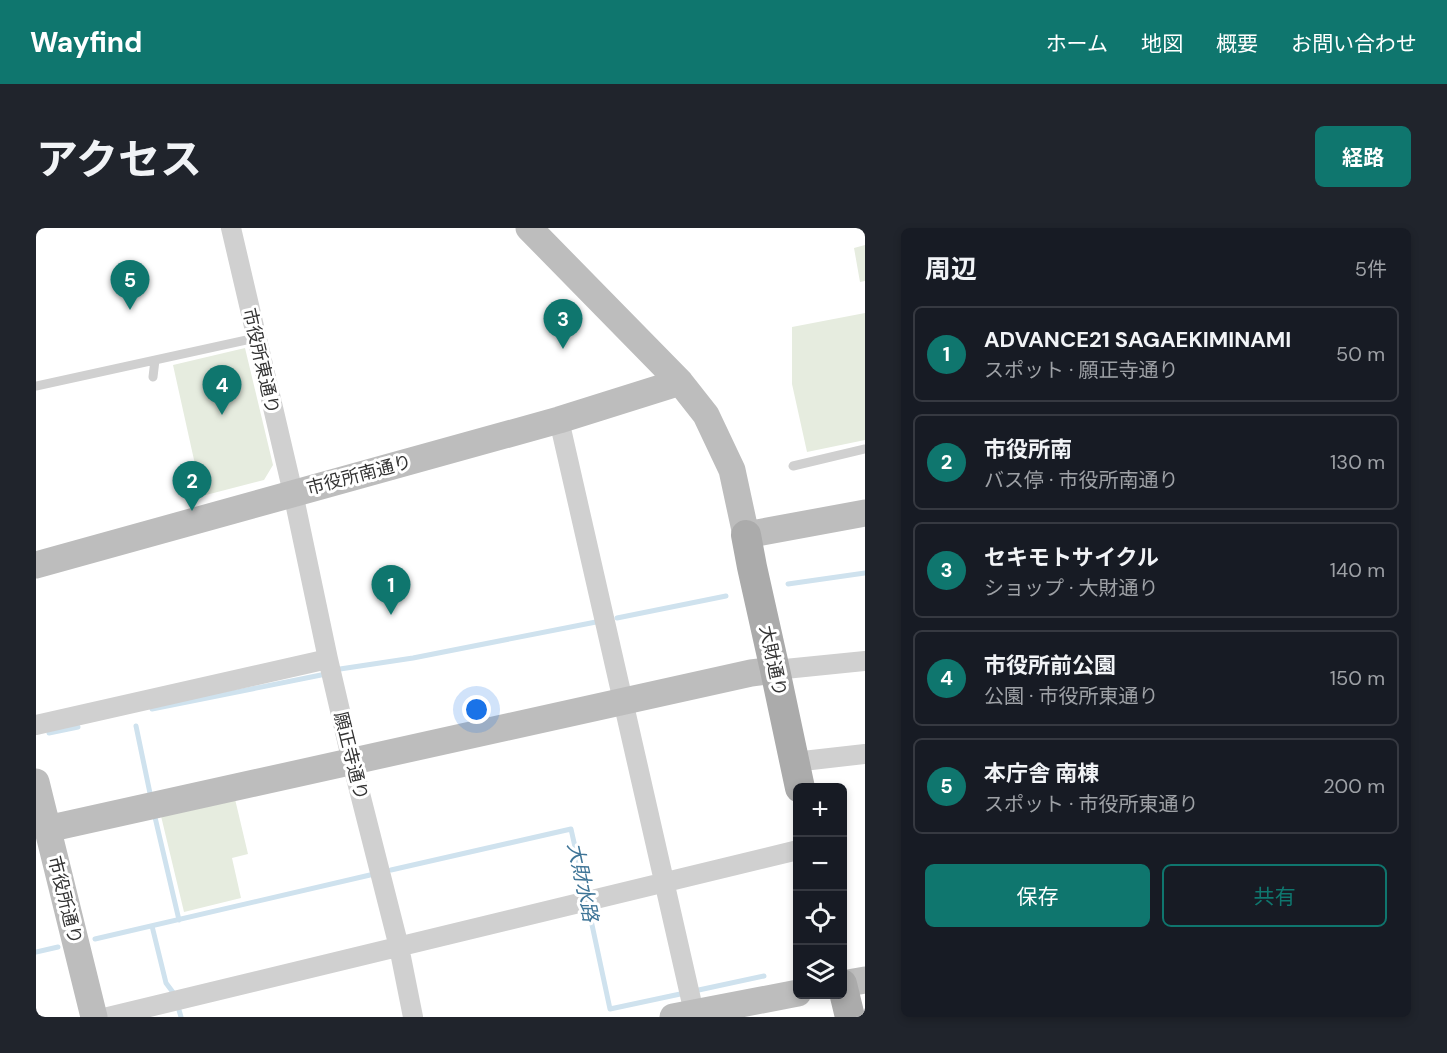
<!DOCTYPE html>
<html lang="ja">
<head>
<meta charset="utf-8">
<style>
  :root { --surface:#171b24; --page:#20242c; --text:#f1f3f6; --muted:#9ea1a6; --line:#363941; --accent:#0f766e }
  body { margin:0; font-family:"DM Sans","Noto Sans JP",sans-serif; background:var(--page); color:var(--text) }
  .controls { position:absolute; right:18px; bottom:18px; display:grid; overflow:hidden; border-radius:9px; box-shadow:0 3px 9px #0003 }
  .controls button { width:54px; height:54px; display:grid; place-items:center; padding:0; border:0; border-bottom:2px solid var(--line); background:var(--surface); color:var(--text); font:30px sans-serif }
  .you { position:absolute; left:441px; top:482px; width:21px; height:21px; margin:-15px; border:4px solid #fff; border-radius:50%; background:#1a73e8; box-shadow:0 0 0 9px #1a73e833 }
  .badge { display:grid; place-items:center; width:39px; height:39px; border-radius:50%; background:var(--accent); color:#fff; font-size:20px; font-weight:700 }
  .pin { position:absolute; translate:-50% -50px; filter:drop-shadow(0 2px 3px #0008) }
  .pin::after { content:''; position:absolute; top:32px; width:21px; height:18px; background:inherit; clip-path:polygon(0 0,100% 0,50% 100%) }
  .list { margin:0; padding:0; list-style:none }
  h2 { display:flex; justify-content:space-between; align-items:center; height:78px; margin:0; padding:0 24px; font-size:26px }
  h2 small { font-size:20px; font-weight:400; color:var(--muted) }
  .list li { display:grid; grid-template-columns:39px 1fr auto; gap:18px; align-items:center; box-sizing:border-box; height:96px; margin:0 12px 12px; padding:0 12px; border:2px solid var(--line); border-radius:9px }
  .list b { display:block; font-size:22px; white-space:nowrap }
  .list p { margin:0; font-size:20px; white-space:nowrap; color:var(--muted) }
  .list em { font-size:20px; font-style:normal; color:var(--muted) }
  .actions { display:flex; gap:12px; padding:18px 24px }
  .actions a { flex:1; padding:14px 0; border:2px solid var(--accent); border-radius:9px; text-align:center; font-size:21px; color:var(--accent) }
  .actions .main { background:var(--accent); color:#fff }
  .icon { flex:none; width:33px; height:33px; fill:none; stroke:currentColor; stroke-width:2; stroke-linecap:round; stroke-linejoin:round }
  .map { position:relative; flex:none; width:829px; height:789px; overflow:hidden; border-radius:9px }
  header { display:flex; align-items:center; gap:36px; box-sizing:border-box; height:84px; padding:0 30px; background:var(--accent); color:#fff }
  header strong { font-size:28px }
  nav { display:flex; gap:33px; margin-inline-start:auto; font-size:21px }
  .intro { display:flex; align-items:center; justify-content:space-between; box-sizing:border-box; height:144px; padding:0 36px }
  h1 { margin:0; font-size:42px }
  .button { padding:15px 27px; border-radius:9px; background:var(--accent); color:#fff; font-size:21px; font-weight:700 }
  main { display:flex; gap:36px; padding:0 36px }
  aside { flex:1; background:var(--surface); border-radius:9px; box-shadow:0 3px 9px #0003 }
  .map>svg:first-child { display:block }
  .green { fill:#e6ecdf }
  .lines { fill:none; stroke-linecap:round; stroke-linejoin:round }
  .stream { stroke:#cfe2ee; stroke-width:5 }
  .lane { stroke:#d0d0d0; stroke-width:9 }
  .street { stroke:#d0d0d0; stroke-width:20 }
  .secondary { stroke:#bdbdbd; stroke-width:27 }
  .primary { stroke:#ababab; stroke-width:30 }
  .labels { text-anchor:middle; stroke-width:6; stroke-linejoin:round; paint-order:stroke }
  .street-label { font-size:18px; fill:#333; stroke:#fff }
  .water-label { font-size:20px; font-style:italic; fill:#3f7597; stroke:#fff }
</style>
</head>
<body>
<header>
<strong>Wayfind</strong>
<nav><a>ホーム</a><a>地図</a><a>概要</a><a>お問い合わせ</a></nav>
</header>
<div class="intro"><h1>アクセス</h1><a class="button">経路</a></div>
<main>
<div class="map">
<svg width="829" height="789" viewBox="0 0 829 789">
  <rect width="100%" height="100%" fill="#fff"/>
  <path class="green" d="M829,17V53L824,54L818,20Z
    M829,85V212L771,224L756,156V99Z
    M209,120L237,237L228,252L166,268L137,137Z
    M199,571L212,626L196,630L205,670L148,684L125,588Z"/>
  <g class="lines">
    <path class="stream" d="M752,356L829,345
      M581,390L690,368
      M304,441L377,430L560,394
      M116,481L285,447
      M100,498L115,570
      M13,505L42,499
      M118,585L143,692
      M355,642L535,601L550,668
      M552,678L574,781L649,765
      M116,698L130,755L139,767
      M59,711L334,647
      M0,724L22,719
      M658,763L728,748
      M143,782L145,789"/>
    <path class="lane" d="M117,149L119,132
      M0,158L220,110
      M757,238L829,221"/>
    <path class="street" d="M195,0L257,265L292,431L316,534L363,719L377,789
      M523,192L659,789
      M739,442L829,433
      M0,497L292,431
      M758,534L829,526
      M72,789L762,622"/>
    <path class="secondary" d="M493,0L644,154L670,187L696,242L710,307L829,285
      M0,337L523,192L644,154
      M0,554L58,789
      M11,601L715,445L739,442
      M806,756L829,752
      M637,789L762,765"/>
    <path class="primary" d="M710,307L716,339L739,442L764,560
      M806,756L814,789"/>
  </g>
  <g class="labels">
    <g class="street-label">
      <text transform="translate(225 133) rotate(77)" y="6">市役所東通り</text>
      <text transform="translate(323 247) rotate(-15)" y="6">市役所南通り</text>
      <text transform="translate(737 433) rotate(78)" y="6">大財通り</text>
      <text transform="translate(315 528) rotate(76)" y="6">願正寺通り</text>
      <text transform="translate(29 672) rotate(76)" y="6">市役所通り</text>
    </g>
    <g class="water-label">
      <text transform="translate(547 654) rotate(78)" y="7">大財水路</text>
    </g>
  </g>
</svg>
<div class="controls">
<button>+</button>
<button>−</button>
<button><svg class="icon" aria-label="locate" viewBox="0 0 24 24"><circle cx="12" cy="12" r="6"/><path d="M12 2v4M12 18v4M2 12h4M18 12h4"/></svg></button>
<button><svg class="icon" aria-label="layers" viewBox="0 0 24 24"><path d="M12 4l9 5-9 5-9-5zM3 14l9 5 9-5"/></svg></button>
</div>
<div class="you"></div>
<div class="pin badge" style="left:355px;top:387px">1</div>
<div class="pin badge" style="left:156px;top:283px">2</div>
<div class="pin badge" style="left:527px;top:121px">3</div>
<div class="pin badge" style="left:186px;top:187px">4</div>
<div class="pin badge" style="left:94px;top:82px">5</div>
</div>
<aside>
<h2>周辺<small>5件</small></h2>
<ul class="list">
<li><span class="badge">1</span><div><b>ADVANCE21 SAGAEKIMINAMI</b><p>スポット · 願正寺通り</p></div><em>50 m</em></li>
<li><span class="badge">2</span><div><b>市役所南</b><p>バス停 · 市役所南通り</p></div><em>130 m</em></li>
<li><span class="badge">3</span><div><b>セキモトサイクル</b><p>ショップ · 大財通り</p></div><em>140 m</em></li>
<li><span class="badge">4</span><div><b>市役所前公園</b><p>公園 · 市役所東通り</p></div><em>150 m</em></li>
<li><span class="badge">5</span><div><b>本庁舎 南棟</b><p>スポット · 市役所東通り</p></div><em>200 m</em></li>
</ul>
<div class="actions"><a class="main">保存</a><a>共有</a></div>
</aside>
</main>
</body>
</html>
